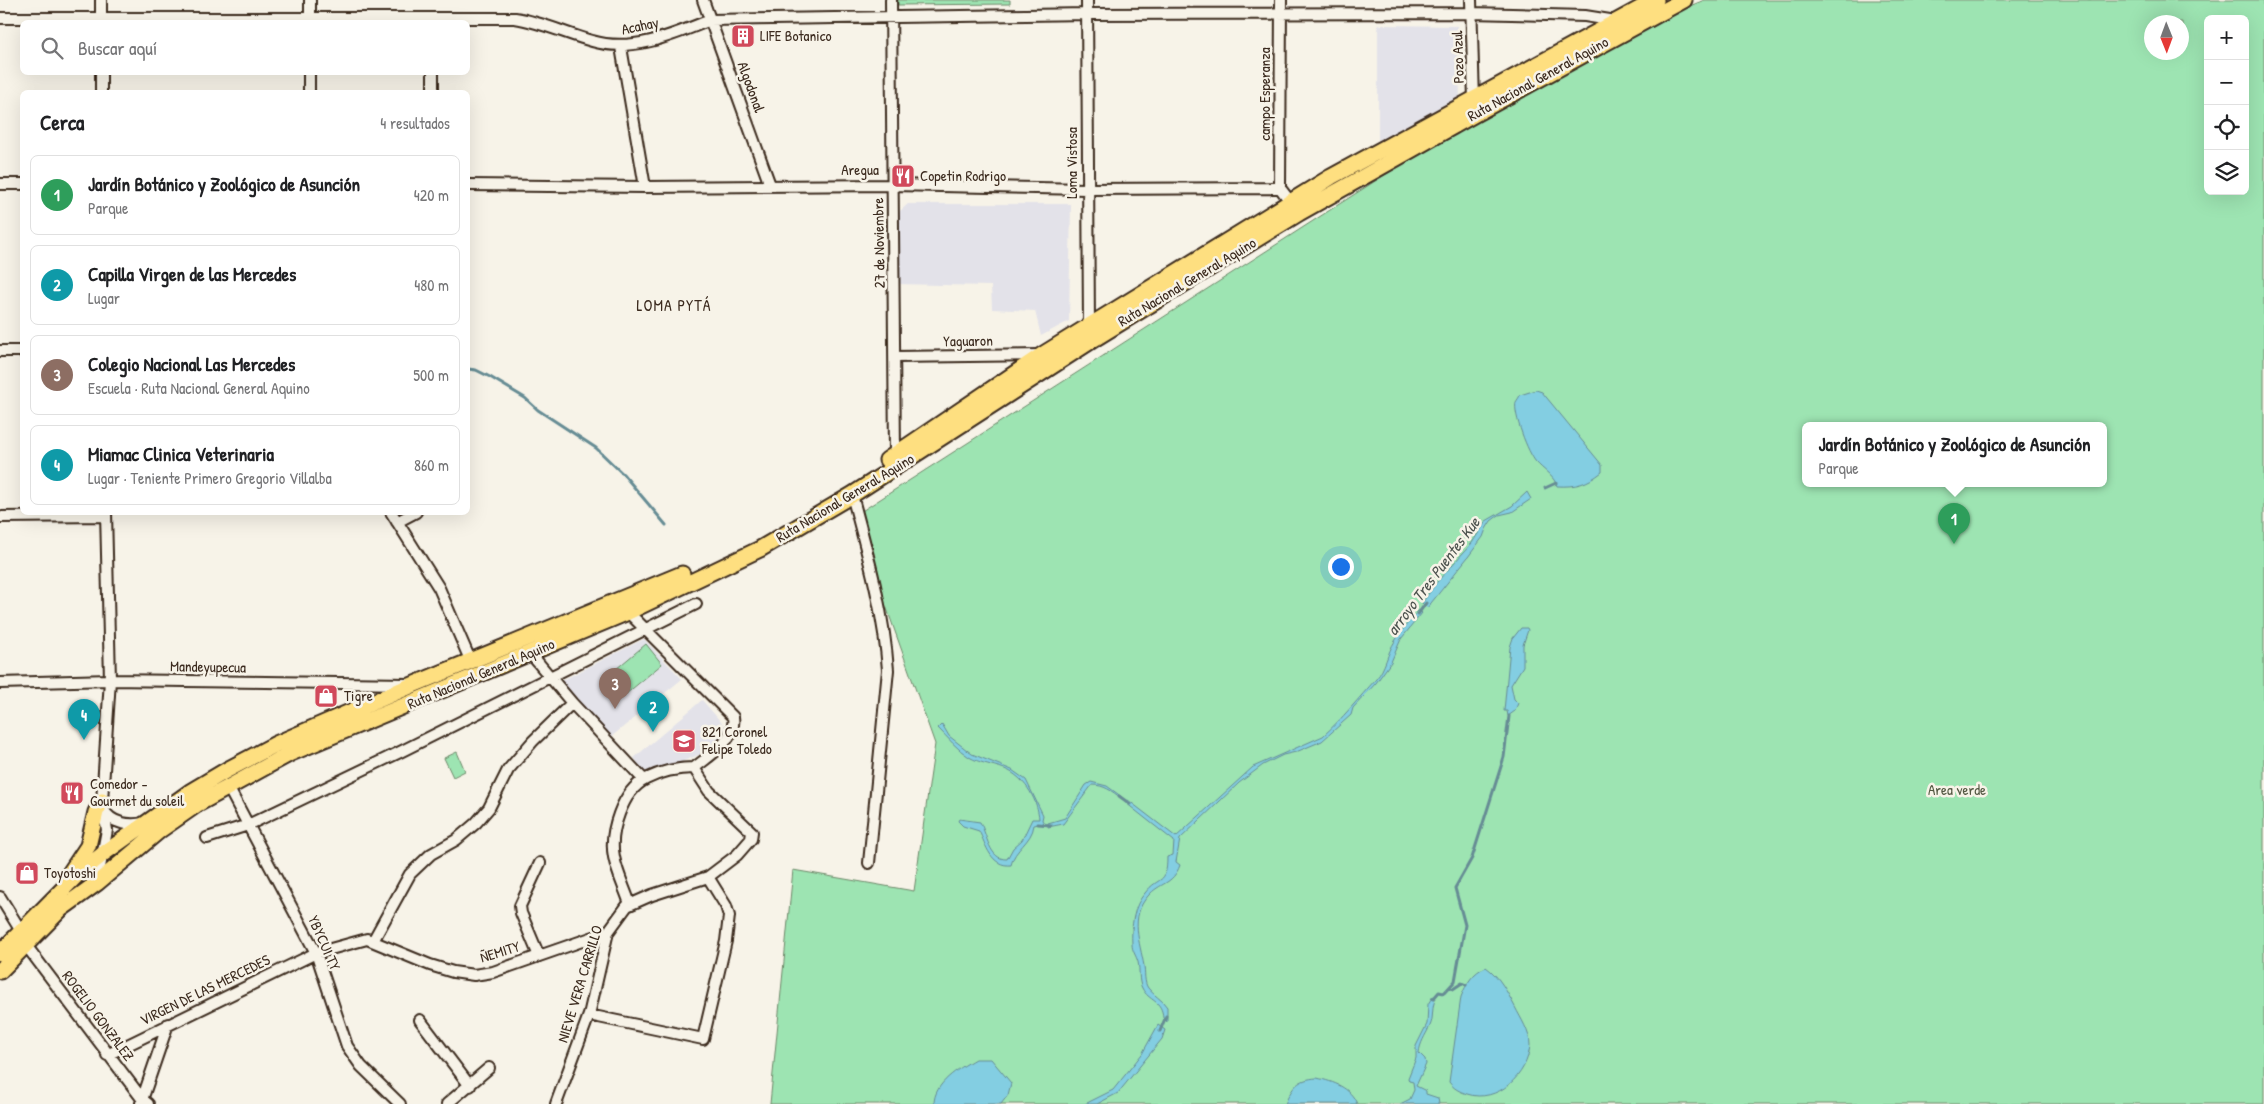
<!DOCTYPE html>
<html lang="es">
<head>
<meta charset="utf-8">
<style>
  :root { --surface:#fff; --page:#f2f2f2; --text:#202124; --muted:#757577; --line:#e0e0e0; --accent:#ea580c }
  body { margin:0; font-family:"Patrick Hand",sans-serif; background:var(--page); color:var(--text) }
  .controls { position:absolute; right:15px; top:15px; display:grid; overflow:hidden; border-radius:8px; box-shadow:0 5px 20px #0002 }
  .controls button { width:45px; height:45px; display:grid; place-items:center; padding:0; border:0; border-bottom:1px solid var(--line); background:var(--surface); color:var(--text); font:25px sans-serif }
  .compass { position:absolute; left:2144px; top:15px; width:45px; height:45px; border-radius:50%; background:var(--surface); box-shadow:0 5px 20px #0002; rotate:179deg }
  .you { position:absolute; left:1340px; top:566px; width:18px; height:18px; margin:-12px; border:4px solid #fff; border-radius:50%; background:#1a73e8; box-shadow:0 0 0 8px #1a73e833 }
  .badge { display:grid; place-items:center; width:32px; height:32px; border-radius:50%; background:var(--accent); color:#fff; font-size:16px; font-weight:700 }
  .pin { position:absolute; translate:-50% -41px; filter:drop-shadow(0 1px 2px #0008) }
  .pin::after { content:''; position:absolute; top:26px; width:18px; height:15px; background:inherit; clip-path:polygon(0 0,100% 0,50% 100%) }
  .popup { position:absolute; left:1802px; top:422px; width:305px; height:65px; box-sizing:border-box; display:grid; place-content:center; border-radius:8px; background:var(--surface); filter:drop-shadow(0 1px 4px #0005); font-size:16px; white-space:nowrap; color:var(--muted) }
  .popup b { font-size:19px; color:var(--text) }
  .popup::after { content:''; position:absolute; left:50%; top:100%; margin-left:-10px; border:10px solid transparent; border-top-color:var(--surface) }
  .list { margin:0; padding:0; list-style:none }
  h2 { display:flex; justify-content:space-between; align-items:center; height:65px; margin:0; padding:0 20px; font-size:21px }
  h2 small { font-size:16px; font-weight:400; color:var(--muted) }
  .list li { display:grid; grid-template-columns:32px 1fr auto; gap:15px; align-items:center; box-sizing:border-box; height:80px; margin:0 10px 10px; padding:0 10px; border:1px solid var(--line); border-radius:8px }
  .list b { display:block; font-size:19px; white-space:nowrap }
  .list p { margin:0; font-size:16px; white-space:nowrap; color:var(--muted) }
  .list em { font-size:16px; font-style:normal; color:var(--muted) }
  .icon { flex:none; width:28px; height:28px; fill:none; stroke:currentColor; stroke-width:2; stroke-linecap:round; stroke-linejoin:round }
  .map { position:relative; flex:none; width:2264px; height:1104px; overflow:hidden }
  .search { position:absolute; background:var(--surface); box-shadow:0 5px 20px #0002; left:20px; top:20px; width:450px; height:55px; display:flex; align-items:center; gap:12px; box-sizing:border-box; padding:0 18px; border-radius:8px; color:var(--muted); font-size:19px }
  .panel { position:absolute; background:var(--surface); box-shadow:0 5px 20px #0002; left:20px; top:90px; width:450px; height:425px; border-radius:8px }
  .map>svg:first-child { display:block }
  .built { fill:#e3e2e9 }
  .green { fill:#9de4b2; stroke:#6c8768; fill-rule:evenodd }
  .water { fill:#83cee2; stroke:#668c94 }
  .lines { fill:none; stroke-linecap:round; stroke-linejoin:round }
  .stream { stroke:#668c94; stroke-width:3 }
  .minor-casing { stroke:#3b2a1e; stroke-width:14 }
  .highway-casing { stroke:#3b2a1e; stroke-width:19 }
  .minor { stroke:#f7f3e8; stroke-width:10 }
  .highway { stroke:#fedf80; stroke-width:15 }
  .labels { text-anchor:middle; stroke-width:5; stroke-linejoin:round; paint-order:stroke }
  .street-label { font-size:15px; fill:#3b2a1e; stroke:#f7f3e8 }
  .poi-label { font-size:15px; fill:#3b2a1e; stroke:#f7f3e8; text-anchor:start }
  .park-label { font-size:15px; fill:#545843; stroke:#f7f3e8 }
  .neighbourhood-label { font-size:16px; letter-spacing:1px; fill:#3b2a1e; stroke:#f7f3e8 }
  .water-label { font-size:16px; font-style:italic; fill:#4d534f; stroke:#f7f3e8 }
</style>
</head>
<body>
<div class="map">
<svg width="2264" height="1104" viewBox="0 0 2264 1104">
  <rect width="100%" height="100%" fill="#f7f3e8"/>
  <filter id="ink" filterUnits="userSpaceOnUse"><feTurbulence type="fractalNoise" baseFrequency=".02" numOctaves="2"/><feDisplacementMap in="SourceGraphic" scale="10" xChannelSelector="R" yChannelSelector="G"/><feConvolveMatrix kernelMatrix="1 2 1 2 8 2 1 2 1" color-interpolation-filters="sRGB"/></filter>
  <g filter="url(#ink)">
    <path class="built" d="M1378,25L1458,26L1460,102L1378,147Z
      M908,204H1071L1069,321L1041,336L1035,311L992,309L991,286L894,284L900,211Z
      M644,639L682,679L611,737L559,682Z
      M702,700L728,730L703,753L652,774L643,770L634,758Z"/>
    <path class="green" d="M898,0H1010V4L898,5Z
      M1704,0H2264V1104H770L793,870L914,891L935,744L854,516L1383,176L1438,143L1458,134L1466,126L1480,121L1534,91L1543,83L1551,81L1669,18C1675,10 1694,5 1704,0ZM2208,19H2245V191H2208ZM2152,22H2182V52H2152ZM1805,425H2103V483H1805Z
      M646,644L662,664L626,694L610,674Z
      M457,752L465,771L453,777L444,758Z"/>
    <path class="water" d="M1536,390L1542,392L1602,465V472C1587,484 1576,487 1557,486C1554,476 1543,470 1536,462C1528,453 1513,414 1516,402C1517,400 1519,398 1520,395Z
      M1527,492L1531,499L1512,512L1499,515L1491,521L1486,529L1483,537L1468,557L1427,608L1422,603L1436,583L1472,543L1486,521L1512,506Z
      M1419,610L1422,613L1401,639L1391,662L1376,683L1353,708L1351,715L1322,741L1296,752L1283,755L1263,765L1239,783L1180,839L1176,862L1180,865C1173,885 1160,882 1148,896C1129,917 1140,942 1144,966C1145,972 1144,983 1148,988C1153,995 1162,999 1167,1007V1022L1163,1018C1162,999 1149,1002 1142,988C1138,981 1140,970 1138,962C1136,955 1132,951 1132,944C1131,927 1133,906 1145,893C1159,875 1167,886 1167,857L1173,855L1174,841L1126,803L1128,800L1176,837L1253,767L1323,736C1342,719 1359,698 1376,679C1386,668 1387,653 1395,641C1402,629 1410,620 1419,610Z
      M1521,628H1527L1528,630L1523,645V666L1511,685L1514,699L1518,703L1515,711L1508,716L1507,711H1504L1510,647L1513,638Z
      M942,724L949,736L972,754L1012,770L1026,780L1043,815L1042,820L1044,823L1034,825C1032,842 1014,849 1011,865C991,867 986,845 979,831L963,826L958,821L959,819L980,822C987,834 989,860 1007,859L1013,848L1022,840L1032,819H1039C1038,801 1026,780 1009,771C997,765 981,764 969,757C957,749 948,738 938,728Z
      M1091,782L1107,786L1122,797L1121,798C1112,791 1104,785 1092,785L1063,824L1048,827V823L1065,818L1086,785Z
      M1486,967C1500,977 1507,992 1515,1007C1521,1019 1530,1032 1530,1045C1528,1075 1497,1104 1467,1094C1459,1091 1454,1089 1449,1082L1461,997C1466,984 1473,972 1486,967Z
      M1433,996L1436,998C1431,1007 1434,1018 1430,1026C1425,1036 1420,1043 1419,1053L1425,1059L1426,1064L1416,1086L1426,1091V1094L1438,1098L1439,1104H1400L1410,1099L1414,1090L1413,1082L1409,1081L1408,1078L1416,1058V1046L1427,1024L1428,1004Z
      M1158,1025L1165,1030L1162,1039L1118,1093L1097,1104H1085L1113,1090L1142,1054Z
      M975,1059H991L1011,1083L1008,1095L1001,1104H934C934,1083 958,1069 975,1059Z
      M1317,1078C1334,1082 1350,1087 1357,1104H1285C1292,1087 1298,1079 1317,1078Z"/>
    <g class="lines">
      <path class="stream" d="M468,369L476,370L490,377L525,398L538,410L596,448L623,474L666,525
        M1545,488L1556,483
        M1418,614L1426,603
        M1119,796L1130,804
        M1038,824L1051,825
        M1450,987L1453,989L1462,983L1466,985
        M1433,999L1439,992L1444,993L1455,981L1465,925L1455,888L1472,858L1504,757L1509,716
        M1160,1031L1166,1016"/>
      <g class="minor-casing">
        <path id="minor" d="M310,0V22
          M703,0L770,185
          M891,0L895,455
          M1087,0L1089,327
          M1471,0L1474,100
          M0,18H515C542,22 566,34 592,41C632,53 673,35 710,20L1087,14L1471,13L1585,16L1616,21
          M101,22V0
          M621,47L645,187
          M101,72V92
          M309,92V72
          M433,92V72
          M0,184H22
          M468,185L645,187L893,185L1087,189L1280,188L1293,205
          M1280,188L1281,0
          M0,351H22
          M895,357L1041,355
          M852,495C867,552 884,611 888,670L869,863
          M391,512L439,588L471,662
          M0,517L106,516
          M397,522L416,512
          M628,612L733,717C737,740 709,756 694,768C678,768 660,772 646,779C622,791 609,833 614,857C617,873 625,889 630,904
          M530,653L572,703L644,780
          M0,683L110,680L409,684
          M228,787L316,953L347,1046L361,1066L400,1104
          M104,810C111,824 130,826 144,823
          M207,838L248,825L400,752L696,604
          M97,883L107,830L102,801L110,680L106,512
          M0,897L21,931
          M373,941L410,874L431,854L456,840L476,823L489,808L508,770L533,741L572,703
          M25,944L143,1100L148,1104
          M539,956L521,913L520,906L540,863
          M589,1015L703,1039L726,941L729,916L726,906L708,877
          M420,1020L470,1086
          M107,1055L316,953L367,939L430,965L453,972L474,975L493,972L608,932
          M141,1103L168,1024
          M447,1104L489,1068
          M556,1104L589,1015L608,932L627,906L652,895L708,877L737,855L751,839L752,832L709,791L694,768"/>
      </g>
      <g class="highway-casing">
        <path id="highway" d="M887,460L1042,355L1331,177L1656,0
          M68,876L88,846L96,812L102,801
          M0,953L76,876L103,854L190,792L227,770L276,744L415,684L682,574
          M0,971L61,909L97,883L160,830L196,805L291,753L628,612L760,549L852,495L1094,339L1299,213L1475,114L1684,0"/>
      </g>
      <use href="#minor" class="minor"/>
      <use href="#highway" class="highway"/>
    </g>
  </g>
  <defs>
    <g id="building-square" transform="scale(1.25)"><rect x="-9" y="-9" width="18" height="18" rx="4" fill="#d1495b" stroke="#f7f3e8"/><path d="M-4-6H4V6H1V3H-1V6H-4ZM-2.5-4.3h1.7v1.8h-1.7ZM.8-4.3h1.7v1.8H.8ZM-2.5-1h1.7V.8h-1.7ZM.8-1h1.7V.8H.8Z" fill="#fff"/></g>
    <g id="restaurant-square" transform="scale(1.25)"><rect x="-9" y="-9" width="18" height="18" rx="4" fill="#d1495b" stroke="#f7f3e8"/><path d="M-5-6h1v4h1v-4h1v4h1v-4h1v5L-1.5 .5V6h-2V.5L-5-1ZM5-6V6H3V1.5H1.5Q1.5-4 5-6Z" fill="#fff"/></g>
    <g id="shop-square" transform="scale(1.25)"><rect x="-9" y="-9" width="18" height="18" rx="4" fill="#d1495b" stroke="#f7f3e8"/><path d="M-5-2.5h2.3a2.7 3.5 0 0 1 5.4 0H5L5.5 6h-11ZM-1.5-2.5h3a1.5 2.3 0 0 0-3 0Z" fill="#fff"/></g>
    <g id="school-square" transform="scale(1.25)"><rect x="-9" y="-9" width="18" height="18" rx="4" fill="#d1495b" stroke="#f7f3e8"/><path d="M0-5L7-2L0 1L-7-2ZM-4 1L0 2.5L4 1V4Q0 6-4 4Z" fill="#fff"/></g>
  </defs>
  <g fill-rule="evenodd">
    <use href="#building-square" x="743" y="36"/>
    <use href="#restaurant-square" x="903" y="176"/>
    <use href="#shop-square" x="326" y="696"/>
    <use href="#school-square" x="684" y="741"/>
    <use href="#restaurant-square" x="72" y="793"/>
    <use href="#shop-square" x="27" y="873"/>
  </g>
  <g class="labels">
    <g class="street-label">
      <text transform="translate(640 26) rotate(-12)" y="5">Acahay</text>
      <text transform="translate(1458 57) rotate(-92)" y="5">Pozo Azul</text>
      <text transform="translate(1538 79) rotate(-29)" y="5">Ruta Nacional General Aquino</text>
      <text transform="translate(751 87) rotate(70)" y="5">Algodonal</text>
      <text transform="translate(1265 94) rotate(-90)" y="5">campo Esperanza</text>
      <text transform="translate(1072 163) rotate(-90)" y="5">Loma Vistosa</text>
      <text x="860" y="175">Aregua</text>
      <text transform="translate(879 243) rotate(-91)" y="5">27 de Noviembre</text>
      <text transform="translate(1187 282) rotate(-31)" y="5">Ruta Nacional General Aquino</text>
      <text transform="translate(968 341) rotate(-1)" y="5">Yaguaron</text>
      <text transform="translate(845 498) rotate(-31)" y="5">Ruta Nacional General Aquino</text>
      <text transform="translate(208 667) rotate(1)" y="5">Mandeyupecua</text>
      <text transform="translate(481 674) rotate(-23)" y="5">Ruta Nacional General Aquino</text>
      <text transform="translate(324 943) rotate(66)" y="5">YBYCUI TY</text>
      <text transform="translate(500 952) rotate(-17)" y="5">ÑEMITY</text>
      <text transform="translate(580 984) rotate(-73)" y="5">NIEVE VERA CARRILLO</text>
      <text transform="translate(205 990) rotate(-26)" y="5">VIRGEN DE LAS MERCEDES</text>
      <text transform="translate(98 1016) rotate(53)" y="5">ROGELIO GONZALEZ</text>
    </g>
    <g class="poi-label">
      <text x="760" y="41">LIFE Botanico</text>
      <text x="920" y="181">Copetin Rodrigo</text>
      <text x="344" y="701">Tigre</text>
      <text x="702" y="737">821 Coronel<tspan x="702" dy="17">Felipe Toledo</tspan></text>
      <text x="90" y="789">Comedor -<tspan x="90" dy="17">Gourmet du soleil</tspan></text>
      <text x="44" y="878">Toyotoshi</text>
    </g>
    <g class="park-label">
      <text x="1957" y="795">Area verde</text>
    </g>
    <g class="neighbourhood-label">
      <text x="674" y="311">LOMA PYTÁ</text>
    </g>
    <g class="water-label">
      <text transform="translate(1433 576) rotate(-53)" y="6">arroyo Tres Puentes Kue</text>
    </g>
  </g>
</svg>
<div class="controls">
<button>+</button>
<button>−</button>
<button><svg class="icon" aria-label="locate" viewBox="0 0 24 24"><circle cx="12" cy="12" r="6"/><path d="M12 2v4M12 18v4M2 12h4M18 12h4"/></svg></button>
<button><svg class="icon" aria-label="layers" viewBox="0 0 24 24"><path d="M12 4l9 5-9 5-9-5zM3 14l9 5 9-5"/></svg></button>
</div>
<svg class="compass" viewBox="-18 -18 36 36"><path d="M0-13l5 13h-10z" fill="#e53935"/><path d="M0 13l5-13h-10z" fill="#757577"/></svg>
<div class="you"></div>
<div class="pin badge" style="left:1954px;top:544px;background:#2e9e5b">1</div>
<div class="popup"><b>Jardín Botánico y Zoológico de Asunción</b>Parque</div>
<div class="pin badge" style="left:653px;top:732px;background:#0f9aa8">2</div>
<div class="pin badge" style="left:615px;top:709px;background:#8d6e63">3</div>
<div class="pin badge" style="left:84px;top:740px;background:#0f9aa8">4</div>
<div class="search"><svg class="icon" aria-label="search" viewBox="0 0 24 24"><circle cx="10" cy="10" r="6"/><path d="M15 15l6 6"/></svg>Buscar aquí</div>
<section class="panel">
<h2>Cerca<small>4 resultados</small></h2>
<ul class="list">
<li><span class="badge" style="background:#2e9e5b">1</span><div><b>Jardín Botánico y Zoológico de Asunción</b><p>Parque</p></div><em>420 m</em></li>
<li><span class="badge" style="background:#0f9aa8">2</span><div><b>Capilla Virgen de las Mercedes</b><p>Lugar</p></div><em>480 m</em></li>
<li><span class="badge" style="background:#8d6e63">3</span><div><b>Colegio Nacional Las Mercedes</b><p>Escuela · Ruta Nacional General Aquino</p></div><em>500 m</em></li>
<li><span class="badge" style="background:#0f9aa8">4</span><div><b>Miamac Clinica Veterinaria</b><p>Lugar · Teniente Primero Gregorio Villalba</p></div><em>860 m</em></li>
</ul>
</section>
</div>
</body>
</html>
